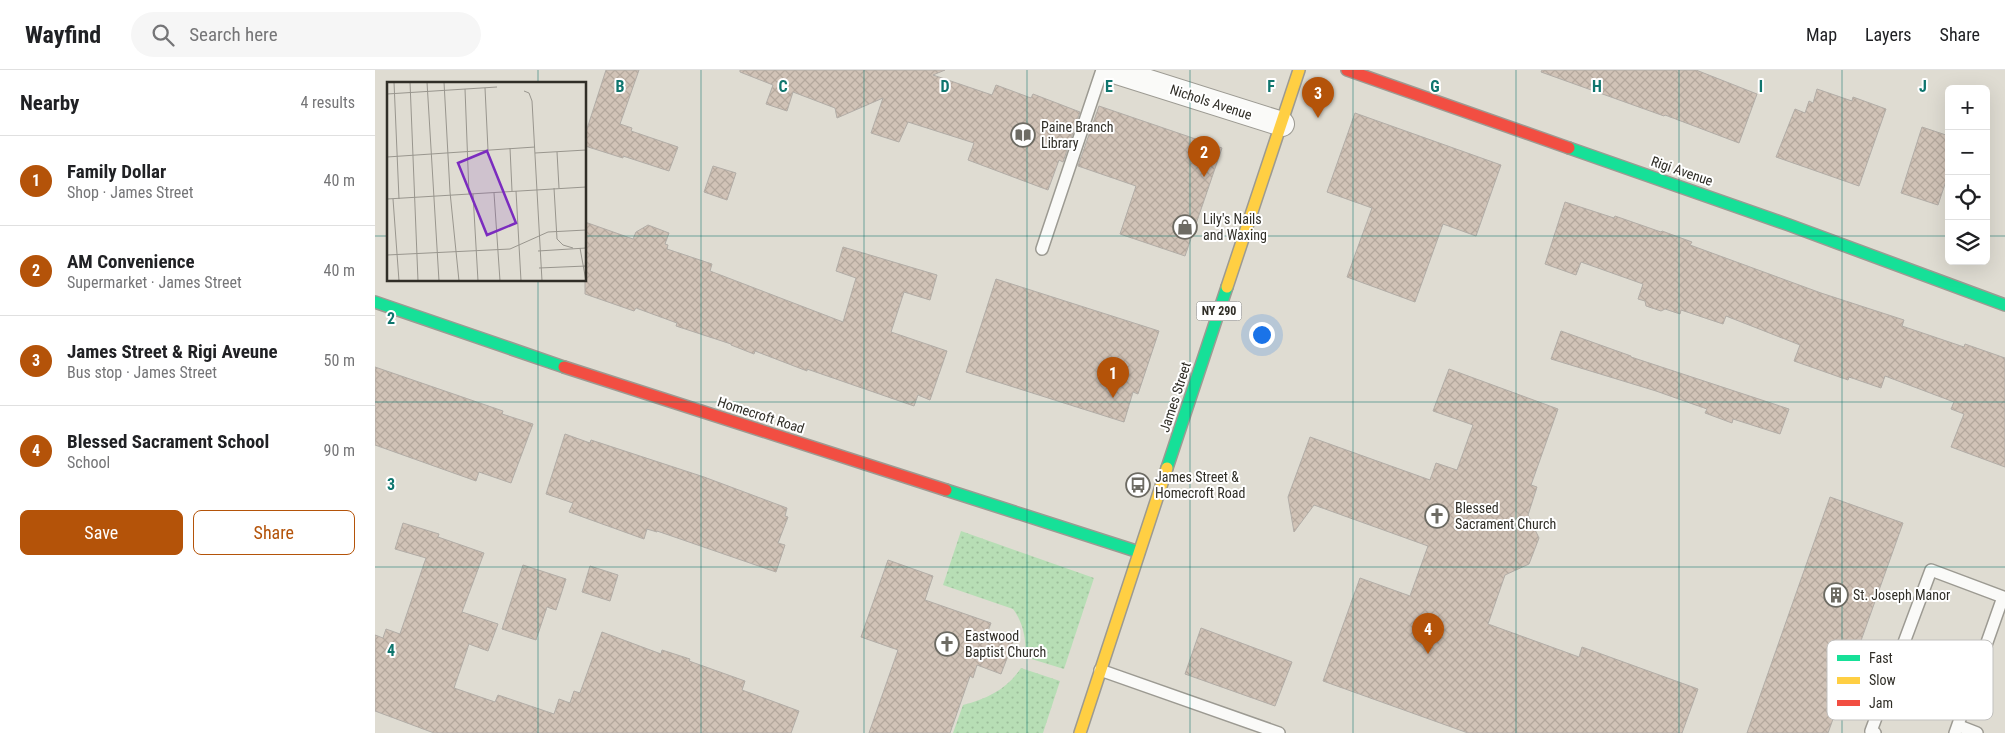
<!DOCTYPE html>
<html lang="en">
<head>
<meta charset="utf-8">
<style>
  :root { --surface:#fff; --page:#f6f6f6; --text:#202124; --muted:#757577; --line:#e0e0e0; --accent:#b45309 }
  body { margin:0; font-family:"Roboto Condensed",sans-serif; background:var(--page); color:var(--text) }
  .controls { position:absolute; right:15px; top:15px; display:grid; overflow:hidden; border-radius:8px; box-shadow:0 5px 20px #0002 }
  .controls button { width:45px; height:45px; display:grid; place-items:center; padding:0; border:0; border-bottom:1px solid var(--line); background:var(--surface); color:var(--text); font:25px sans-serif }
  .you { position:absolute; left:886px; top:264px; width:18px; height:18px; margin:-12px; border:4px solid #fff; border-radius:50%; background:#1a73e8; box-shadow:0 0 0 8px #1a73e833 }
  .badge { display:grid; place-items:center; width:32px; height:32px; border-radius:50%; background:var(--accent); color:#fff; font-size:16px; font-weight:700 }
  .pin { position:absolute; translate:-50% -41px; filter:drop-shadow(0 1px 2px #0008) }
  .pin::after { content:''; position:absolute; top:26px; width:18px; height:15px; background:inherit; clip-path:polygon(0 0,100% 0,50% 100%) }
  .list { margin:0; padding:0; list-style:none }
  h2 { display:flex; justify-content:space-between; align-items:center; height:65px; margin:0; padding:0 20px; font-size:21px }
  h2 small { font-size:16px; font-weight:400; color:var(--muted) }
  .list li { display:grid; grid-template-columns:32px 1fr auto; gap:15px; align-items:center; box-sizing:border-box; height:90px; padding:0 20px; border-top:1px solid var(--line) }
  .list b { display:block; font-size:19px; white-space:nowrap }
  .list p { margin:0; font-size:16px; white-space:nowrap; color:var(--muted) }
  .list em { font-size:16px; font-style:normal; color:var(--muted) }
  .actions { display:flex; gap:10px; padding:15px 20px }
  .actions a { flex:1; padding:11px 0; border:1px solid var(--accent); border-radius:8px; text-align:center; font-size:18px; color:var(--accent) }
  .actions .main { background:var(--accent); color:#fff }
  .icon { flex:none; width:28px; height:28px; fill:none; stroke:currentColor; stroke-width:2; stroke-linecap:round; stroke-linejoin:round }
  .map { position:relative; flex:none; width:1630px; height:663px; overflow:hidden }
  header { display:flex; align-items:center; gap:30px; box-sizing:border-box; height:70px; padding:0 25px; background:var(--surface); border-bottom:1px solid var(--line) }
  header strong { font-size:24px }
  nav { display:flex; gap:28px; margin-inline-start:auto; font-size:18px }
  .search { width:350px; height:45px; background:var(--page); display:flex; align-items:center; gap:12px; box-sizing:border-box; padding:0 18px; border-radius:28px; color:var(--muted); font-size:19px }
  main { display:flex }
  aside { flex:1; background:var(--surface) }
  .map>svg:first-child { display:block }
  .grass { fill:url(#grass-dots) }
  .building { fill:url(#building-cross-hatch); stroke:#b2ada7 }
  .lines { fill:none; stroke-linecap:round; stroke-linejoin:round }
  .lane-casing { stroke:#9c9a92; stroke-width:14 }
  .street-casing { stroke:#9c9a92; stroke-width:26 }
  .fast-casing { stroke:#9c9a92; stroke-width:14 }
  .slow-casing { stroke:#9c9a92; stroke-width:14 }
  .jam-casing { stroke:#9c9a92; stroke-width:14 }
  .lane { stroke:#fafaf8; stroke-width:11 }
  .street { stroke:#fafaf8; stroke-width:24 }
  .fast { stroke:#16e098; stroke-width:11 }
  .slow { stroke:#ffcf43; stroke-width:11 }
  .jam { stroke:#f24e42; stroke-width:11 }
  .grid { fill:none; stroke:#0f766e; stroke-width:1; stroke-opacity:0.55 }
  .labels { text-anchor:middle; stroke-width:4; stroke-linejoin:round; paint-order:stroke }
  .shield { fill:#fff; stroke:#6e6d68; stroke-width:1 }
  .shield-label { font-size:12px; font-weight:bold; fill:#302e27 }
  .street-label { font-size:14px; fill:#302e27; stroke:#fff }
  .poi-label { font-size:14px; fill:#302e27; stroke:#fff; text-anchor:start }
  .inset-road { fill:none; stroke:#99968e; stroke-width:1 }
  .view { fill:#7b2cbf; fill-opacity:0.15; stroke:#7b2cbf; stroke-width:2.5 }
  .inset-edge { fill:none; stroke:#302e27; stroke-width:2.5 }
  .key { fill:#fff; stroke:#c1c0be; stroke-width:1 }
  .key-label { font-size:14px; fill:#302e27 }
  .grid-label { font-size:16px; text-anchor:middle; font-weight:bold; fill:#0f766e; stroke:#fff; stroke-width:4; stroke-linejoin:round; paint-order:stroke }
</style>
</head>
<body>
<header>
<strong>Wayfind</strong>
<div class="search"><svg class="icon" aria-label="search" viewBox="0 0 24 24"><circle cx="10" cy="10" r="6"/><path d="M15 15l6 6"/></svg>Search here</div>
<nav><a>Map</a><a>Layers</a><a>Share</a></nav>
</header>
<main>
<aside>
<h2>Nearby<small>4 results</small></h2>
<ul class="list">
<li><span class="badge">1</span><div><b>Family Dollar</b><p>Shop · James Street</p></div><em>40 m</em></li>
<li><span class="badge">2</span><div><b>AM Convenience</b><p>Supermarket · James Street</p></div><em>40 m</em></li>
<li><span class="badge">3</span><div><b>James Street &amp; Rigi Aveune</b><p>Bus stop · James Street</p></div><em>50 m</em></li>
<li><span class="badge">4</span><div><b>Blessed Sacrament School</b><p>School</p></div><em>90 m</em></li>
</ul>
<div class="actions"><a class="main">Save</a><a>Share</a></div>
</aside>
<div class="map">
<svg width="1630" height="663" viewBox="0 0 1630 663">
  <defs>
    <pattern id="grass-dots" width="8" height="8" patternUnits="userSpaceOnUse" patternTransform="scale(1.25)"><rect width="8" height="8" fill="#b7deb5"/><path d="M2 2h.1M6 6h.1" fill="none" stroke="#9ebf9c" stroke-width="1.8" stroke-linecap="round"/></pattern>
    <pattern id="building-cross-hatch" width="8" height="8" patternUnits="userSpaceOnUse" patternTransform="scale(1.25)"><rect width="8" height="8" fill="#d1c3b7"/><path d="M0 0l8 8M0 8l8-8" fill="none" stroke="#b4a89d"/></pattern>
  </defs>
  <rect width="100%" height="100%" fill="#dfdcd2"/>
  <path class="grass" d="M586,461L719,508L689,599L650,587C652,571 648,552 638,539L568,515Z
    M646,598L685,611L668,663H578L588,635C612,629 632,619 646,598Z"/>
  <path class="building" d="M231,0H264L245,54L257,58L256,61L303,77L294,101L248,86V88L210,76V65Z
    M365,0H570L558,5L617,25L621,15L656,28L658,24L705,42L688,92L684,90L673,120L593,90L599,73L533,52L524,72L496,63L508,28L462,48L460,38L418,22L412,41L391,34L398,15L365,2Z
    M1167,0H1321L1382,24L1364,73L1290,45L1289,46L1166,2Z
    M1442,19L1477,31L1478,27L1511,39L1484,116L1401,87L1420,39L1430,43L1434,31L1438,33Z
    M724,36L847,78L810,186L745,164L761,116L703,96Z
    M980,43L1126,95L1101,166L1068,154L1040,232L972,207L997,138L952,122Z
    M1547,57L1574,66V102L1563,135L1526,123Z
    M338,96L361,103L352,130L329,122Z
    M1190,132L1239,148L1240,146L1286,162L1287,161L1317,172L1315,175L1446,223L1529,250L1527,256L1589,277L1590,274L1630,288V397L1576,377L1589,344L1576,339L1579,332L1510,306L1506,318L1474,307L1473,310L1419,291L1425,275L1351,246L1348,254L1306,240L1305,244L1290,239L1286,241L1271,236L1270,231L1263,229L1268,214L1206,192L1201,205L1170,194Z
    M210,152L258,169L261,162L273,155L294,163L290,174L293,175L292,179L337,194L335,201L468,252L481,208L461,201L468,177L562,205L555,230L529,222L516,262L572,281L555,330L543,325L539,336L432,299V301L380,281L379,284L356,275V274L301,256L302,253L261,238L259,241L210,224Z
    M621,209L784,261L763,324L758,322L749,352L591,302Z
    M1186,261L1256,286V287L1414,339L1405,364L1358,349L1357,353L1330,343L1332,339L1281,321L1176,289Z
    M0,297L128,341L127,344L158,354L136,413L104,402L101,411L0,375Z
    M1074,299L1183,339L1156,415L1162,417L1153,445L1164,468L1154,494L1130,505L1113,554L1204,587L1207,577L1323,619L1307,663H1093L948,611L985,508L1035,526L1053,476L939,435L919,462L913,427L935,367L1055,410L1061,393L1082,400L1098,355L1058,341Z
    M190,364L215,373L216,370L329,407L412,438L410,446L413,447L403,473L410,475L401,502L282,461V462L272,459L269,469L194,442L198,433L171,424Z
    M1455,427L1528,453L1453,663H1372Z
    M28,453L64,464L63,467L109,483L87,542L123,554L113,581L94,574L79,618L120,632L123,625L179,644L184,629L195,633L199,621L205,623L227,562L286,584L287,580L315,589L314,591L370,611L367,620L424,641L416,663H59L0,641V565L8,568L11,559L25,564L51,488L20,479Z
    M513,490L558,506L550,530L616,553L613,561L639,570L626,604L602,595L598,608L595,606L575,663H494L523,580L486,567Z
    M148,495L191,509L181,540L172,537L161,570L127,559Z
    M215,496L243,505L235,531L207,522Z
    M826,558L917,592L900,636L810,604Z"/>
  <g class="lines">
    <g class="lane-casing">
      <path id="lane" d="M667,179L727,0
        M725,600L904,663
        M1584,656L1602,663
        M1500,663L1496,661L1556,500L1628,527L1580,663"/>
    </g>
    <g class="street-casing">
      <path id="street" d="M736,0L907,54"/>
    </g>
    <g class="fast-casing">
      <path id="fast" d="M1194,78L1414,155L1630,235
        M0,232L189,297
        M792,398L852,217
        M571,420L764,482"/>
    </g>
    <g class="slow-casing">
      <path id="slow" d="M852,217L924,0
        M705,663L792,398"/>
    </g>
    <g class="jam-casing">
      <path id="jam" d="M972,0L1194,78
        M189,297L571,420"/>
    </g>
    <use href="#lane" class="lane"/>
    <use href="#street" class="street"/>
    <use href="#fast" class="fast"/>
    <use href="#slow" class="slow"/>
    <use href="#jam" class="jam"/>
  </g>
  <path class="grid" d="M163,0V14M326,0V663M489,0V663M652,0V663M815,0V663M978,0V663M1141,0V663M1304,0V663M1467,0V663M0,166H14M210,166H1574M1611,166H1630M163,210V663M0,332H1630M0,497H1630"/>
  <defs>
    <g id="library-ring" transform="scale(1.25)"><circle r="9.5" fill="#fff" stroke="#6d6b63" stroke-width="1.5"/><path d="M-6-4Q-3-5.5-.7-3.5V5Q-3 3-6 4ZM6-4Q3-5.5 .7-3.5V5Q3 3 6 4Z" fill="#6d6b63"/></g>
    <g id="shop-ring" transform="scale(1.25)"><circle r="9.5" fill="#fff" stroke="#6d6b63" stroke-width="1.5"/><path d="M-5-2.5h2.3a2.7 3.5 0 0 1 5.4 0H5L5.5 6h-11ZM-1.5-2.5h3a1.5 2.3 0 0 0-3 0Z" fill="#6d6b63"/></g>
    <g id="bus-ring" transform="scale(1.25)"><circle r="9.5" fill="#fff" stroke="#6d6b63" stroke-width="1.5"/><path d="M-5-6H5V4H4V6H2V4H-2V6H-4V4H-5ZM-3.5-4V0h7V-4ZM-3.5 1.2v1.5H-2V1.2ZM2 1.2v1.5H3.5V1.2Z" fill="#6d6b63"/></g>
    <g id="church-ring" transform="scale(1.25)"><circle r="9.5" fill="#fff" stroke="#6d6b63" stroke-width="1.5"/><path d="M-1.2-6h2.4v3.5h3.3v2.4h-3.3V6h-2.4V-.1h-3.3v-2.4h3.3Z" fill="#6d6b63"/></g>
    <g id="building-ring" transform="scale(1.25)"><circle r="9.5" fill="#fff" stroke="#6d6b63" stroke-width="1.5"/><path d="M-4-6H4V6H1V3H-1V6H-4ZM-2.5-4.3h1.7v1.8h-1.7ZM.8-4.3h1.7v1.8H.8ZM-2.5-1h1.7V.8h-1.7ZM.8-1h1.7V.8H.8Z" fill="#6d6b63"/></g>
  </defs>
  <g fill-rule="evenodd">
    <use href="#library-ring" x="648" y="65"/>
    <use href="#shop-ring" x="810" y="157"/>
    <use href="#bus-ring" x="763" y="415"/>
    <use href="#church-ring" x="1062" y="446"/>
    <use href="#building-ring" x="1461" y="525"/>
    <use href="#church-ring" x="572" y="574"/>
  </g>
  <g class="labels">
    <rect class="shield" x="821.5" y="231.5" width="45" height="19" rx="4"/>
    <g class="shield-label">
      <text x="844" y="245">NY 290</text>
    </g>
    <g class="street-label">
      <text transform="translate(836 32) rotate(18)" y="5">Nichols Avenue</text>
      <text transform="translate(1307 101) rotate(19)" y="5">Rigi Avenue</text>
      <text transform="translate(800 327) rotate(-72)" y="5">James Street</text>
      <text transform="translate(386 345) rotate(18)" y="5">Homecroft Road</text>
    </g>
    <g class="poi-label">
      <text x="666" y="62">Paine Branch<tspan x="666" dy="16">Library</tspan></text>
      <text x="828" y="154">Lily's Nails<tspan x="828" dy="16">and Waxing</tspan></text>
      <text x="780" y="412">James Street &amp;<tspan x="780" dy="16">Homecroft Road</tspan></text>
      <text x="1080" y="443">Blessed<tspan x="1080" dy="16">Sacrament Church</tspan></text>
      <text x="1478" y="530">St. Joseph Manor</text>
      <text x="590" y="571">Eastwood<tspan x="590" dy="16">Baptist Church</tspan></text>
    </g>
  </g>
  <g transform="translate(12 12)">
    <rect width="199" height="199" fill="#dfdcd2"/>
    <path class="inset-road" d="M7,0L12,117M23,0L31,199M40,0L52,199M57,0L63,110L72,199M98,6L101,68M78,7L82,112M137,9L142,11L145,19L155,199M0,12L110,5M123,66L125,109M170,70L172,106M148,71L199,68M0,75L148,65M167,106L170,157L176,163L186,166M129,109L134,199M107,111L113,199M86,112L91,199M0,117L199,105M6,117L12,199M193,166L199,199M151,169L199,166M0,173L123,167L161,150L199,148M152,186L199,184"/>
    <path class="view" d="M100,69L129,141L100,153L71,81Z"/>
    <rect width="199" height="199" class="inset-edge"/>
  </g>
  <rect x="1452" y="570" width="166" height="80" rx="8" class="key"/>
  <rect x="1462" y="585" width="23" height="6" fill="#16e098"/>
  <rect x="1462" y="607" width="23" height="7" fill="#ffcf43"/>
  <rect x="1462" y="630" width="23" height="6" fill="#f24e42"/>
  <g class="key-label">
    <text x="1494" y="593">Fast</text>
    <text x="1494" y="615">Slow</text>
    <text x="1494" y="638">Jam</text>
  </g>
  <g class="grid-label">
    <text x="245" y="22">B</text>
    <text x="408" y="22">C</text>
    <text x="570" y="22">D</text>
    <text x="734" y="22">E</text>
    <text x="896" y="22">F</text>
    <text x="1060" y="22">G</text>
    <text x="1222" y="22">H</text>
    <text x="1386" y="22">I</text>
    <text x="1548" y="22">J</text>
    <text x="16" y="254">2</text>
    <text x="16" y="420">3</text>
    <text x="16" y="586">4</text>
  </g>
</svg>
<div class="controls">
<button>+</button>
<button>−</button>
<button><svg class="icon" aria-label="locate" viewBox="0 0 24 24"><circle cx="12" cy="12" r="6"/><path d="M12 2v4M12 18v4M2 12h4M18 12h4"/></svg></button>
<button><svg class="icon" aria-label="layers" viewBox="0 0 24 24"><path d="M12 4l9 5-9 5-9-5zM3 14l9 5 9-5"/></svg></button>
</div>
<div class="you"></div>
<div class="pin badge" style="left:738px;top:328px">1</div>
<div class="pin badge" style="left:829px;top:107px">2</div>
<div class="pin badge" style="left:943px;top:48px">3</div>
<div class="pin badge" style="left:1053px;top:584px">4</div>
</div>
</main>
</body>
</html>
